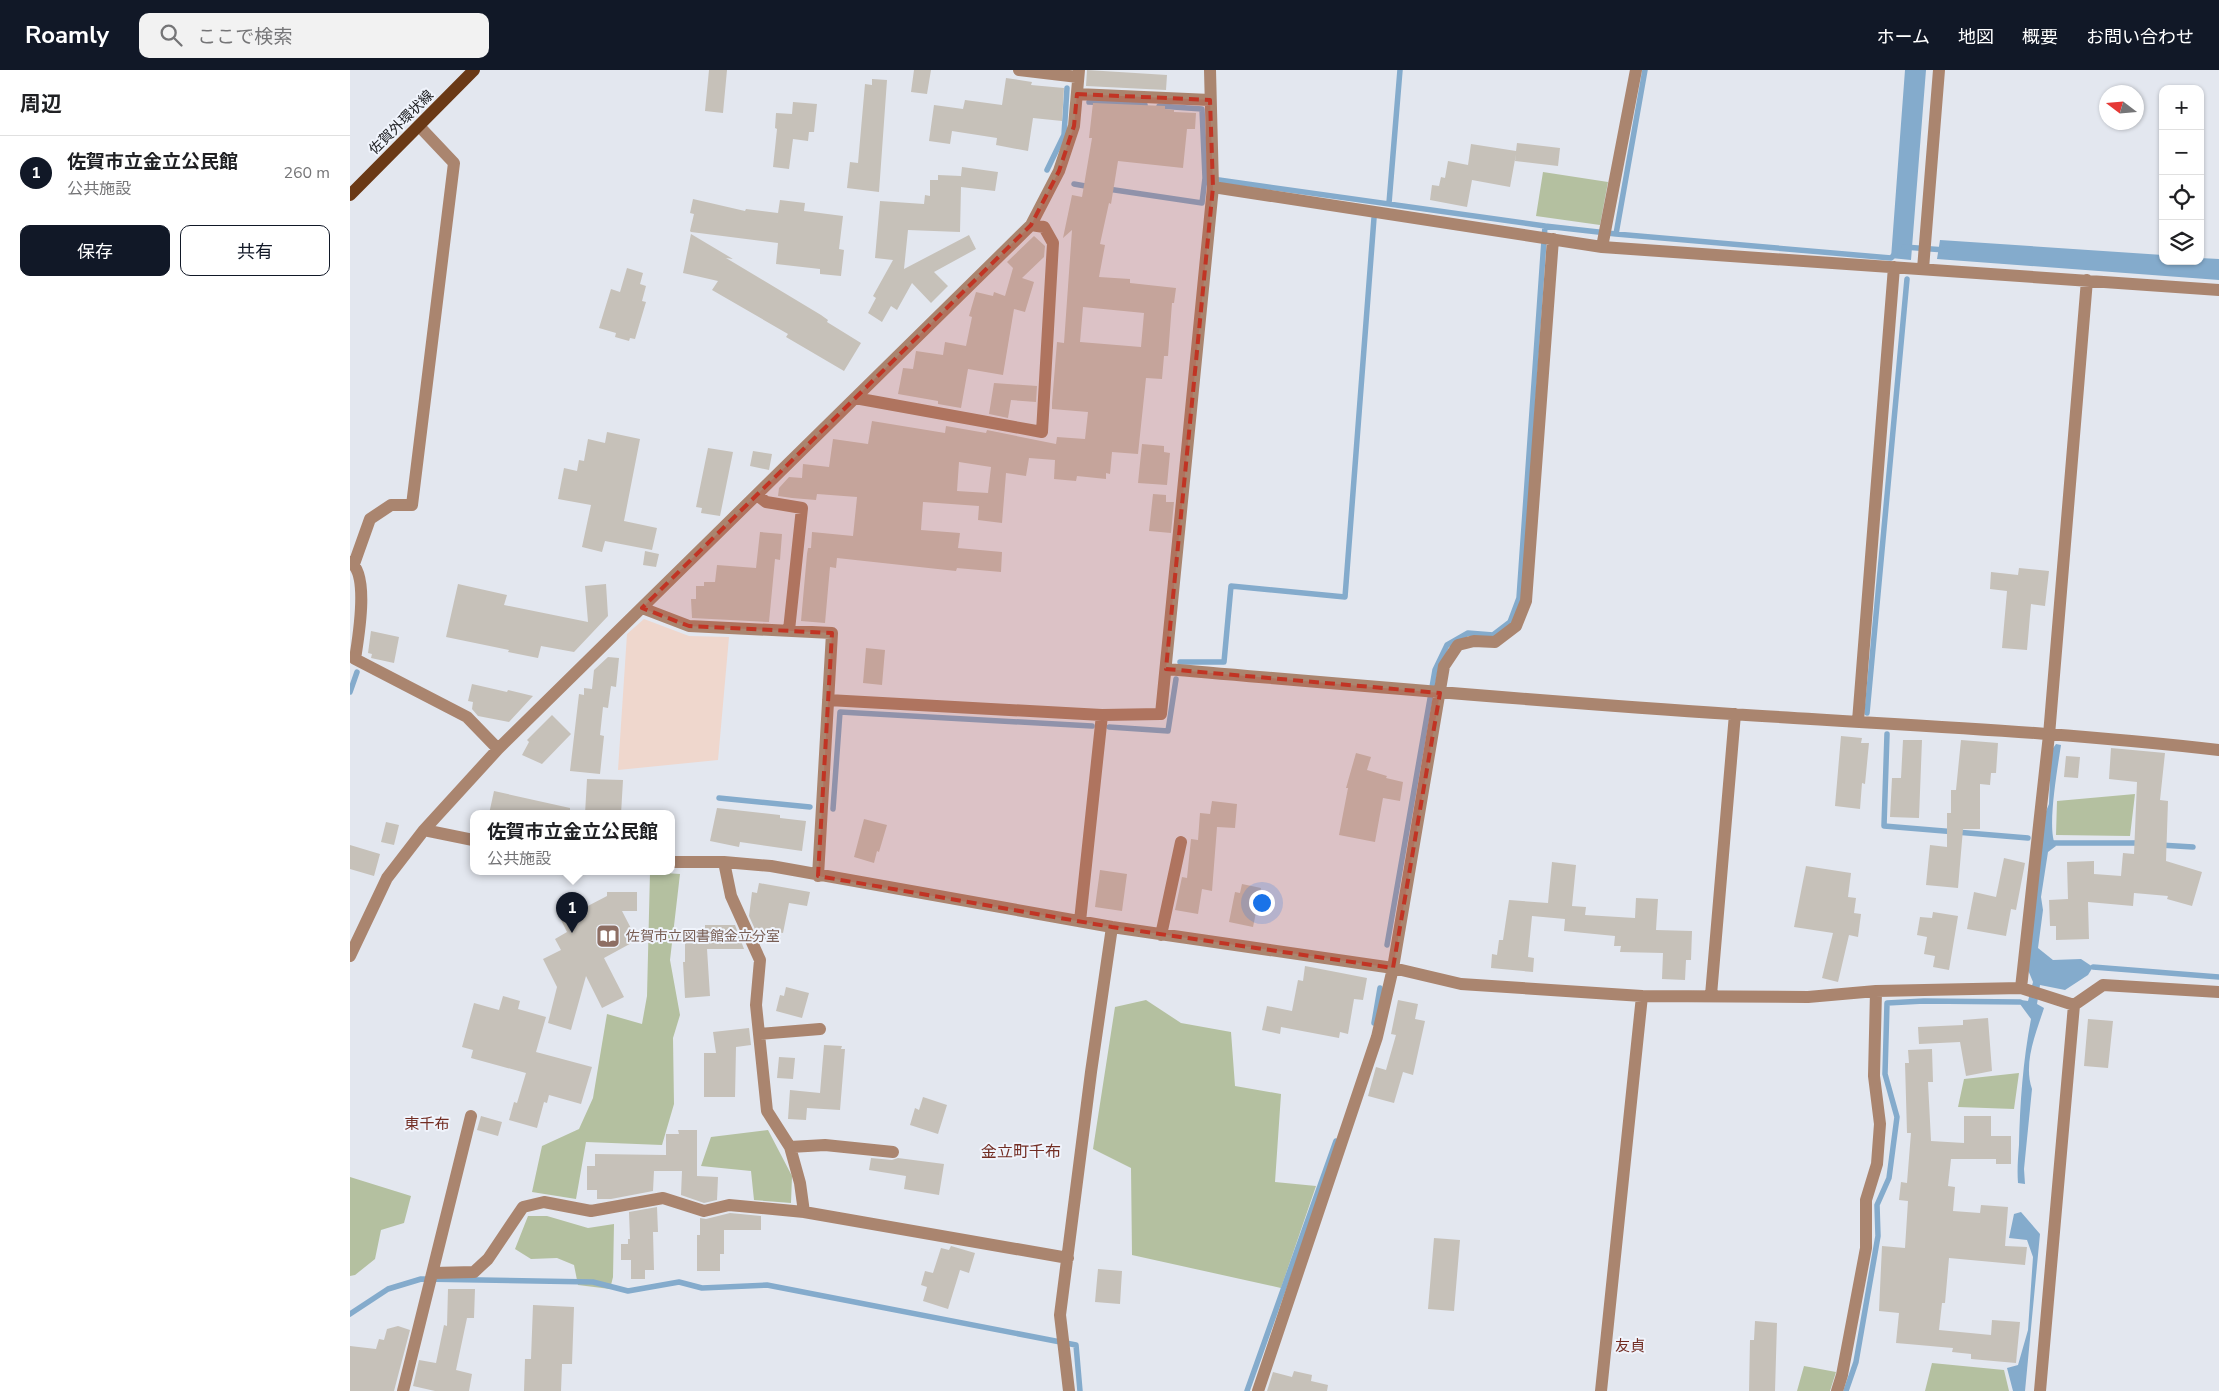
<!DOCTYPE html>
<html lang="ja">
<head>
<meta charset="utf-8">
<style>
  :root { --surface:#fff; --page:#f2f2f2; --text:#202124; --muted:#757577; --line:#e0e0e0; --accent:#111827 }
  body { margin:0; font-family:"Nunito Sans","Noto Sans JP",sans-serif; background:var(--page); color:var(--text) }
  .controls { position:absolute; right:15px; top:15px; display:grid; overflow:hidden; border-radius:10px; box-shadow:0 1px 4px #0004 }
  .controls button { width:45px; height:45px; display:grid; place-items:center; padding:0; border:0; border-bottom:1px solid var(--line); background:var(--surface); color:var(--text); font:25px sans-serif }
  .compass { position:absolute; left:1749px; top:15px; width:45px; height:45px; border-radius:50%; background:var(--surface); box-shadow:0 1px 4px #0004; rotate:286deg }
  .you { position:absolute; left:911px; top:832px; width:18px; height:18px; margin:-12px; border:4px solid #fff; border-radius:50%; background:#1a73e8; box-shadow:0 0 0 8px #1a73e833 }
  .badge { display:grid; place-items:center; width:32px; height:32px; border-radius:50%; background:var(--accent); color:#fff; font-size:16px; font-weight:700 }
  .pin { position:absolute; translate:-50% -41px; filter:drop-shadow(0 1px 2px #0008) }
  .pin::after { content:''; position:absolute; top:26px; width:18px; height:15px; background:inherit; clip-path:polygon(0 0,100% 0,50% 100%) }
  .popup { position:absolute; left:120px; top:740px; width:205px; height:65px; box-sizing:border-box; display:grid; place-content:center; border-radius:10px; background:var(--surface); filter:drop-shadow(0 1px 4px #0005); font-size:16px; white-space:nowrap; color:var(--muted) }
  .popup b { font-size:19px; color:var(--text) }
  .popup::after { content:''; position:absolute; left:50%; top:100%; margin-left:-10px; border:10px solid transparent; border-top-color:var(--surface) }
  .list { margin:0; padding:0; list-style:none }
  h2 { display:flex; justify-content:space-between; align-items:center; height:65px; margin:0; padding:0 20px; font-size:21px }
  h2 small { font-size:16px; font-weight:400; color:var(--muted) }
  .list li { display:grid; grid-template-columns:32px 1fr auto; gap:15px; align-items:center; box-sizing:border-box; height:75px; padding:0 20px; border-top:1px solid var(--line) }
  .list b { display:block; font-size:19px; white-space:nowrap }
  .list p { margin:0; font-size:16px; white-space:nowrap; color:var(--muted) }
  .list em { font-size:16px; font-style:normal; color:var(--muted) }
  .actions { display:flex; gap:10px; padding:15px 20px }
  .actions a { flex:1; padding:11px 0; border:1px solid var(--accent); border-radius:10px; text-align:center; font-size:18px; color:var(--accent) }
  .actions .main { background:var(--accent); color:#fff }
  .icon { flex:none; width:28px; height:28px; fill:none; stroke:currentColor; stroke-width:2; stroke-linecap:round; stroke-linejoin:round }
  .map { position:relative; flex:none; width:1869px; height:1321px; overflow:hidden }
  header { display:flex; align-items:center; gap:30px; box-sizing:border-box; height:70px; padding:0 25px; background:var(--accent); color:#fff }
  header strong { font-size:24px }
  nav { display:flex; gap:28px; margin-inline-start:auto; font-size:18px }
  .search { width:350px; height:45px; background:var(--page); display:flex; align-items:center; gap:12px; box-sizing:border-box; padding:0 18px; border-radius:10px; color:var(--muted); font-size:19px }
  main { display:flex }
  aside { flex:1; background:var(--surface) }
  .map>svg:first-child { display:block }
  .industrial { fill:#efd7cd }
  .green { fill:#b4c0a0 }
  .water { fill:#84abcc }
  .lines { fill:none; stroke-linecap:round; stroke-linejoin:round }
  .stream { stroke:#84abcc; stroke-width:5.5 }
  .building { fill:#c6c1b9; fill-rule:evenodd }
  .street { stroke:#aa856f; stroke-width:12 }
  .primary { stroke:#6a3916; stroke-width:12 }
  .marked { fill:#c13424; fill-opacity:0.2; stroke:#c13424; stroke-width:4; stroke-dasharray:10 6; stroke-linejoin:round }
  .labels { text-anchor:middle; stroke-width:4; stroke-linejoin:round; paint-order:stroke }
  .street-label { font-size:14px; fill:#202124; stroke:#f0f4fc }
  .education-label { font-size:14px; fill:#785e54; stroke:#f0f4fc; text-anchor:start }
  .neighbourhood-label { font-size:15px; fill:#722d23; stroke:#f0f4fc }
  .quarter-label { font-size:16px; fill:#722d23; stroke:#f0f4fc }
</style>
</head>
<body>
<header>
<strong>Roamly</strong>
<div class="search"><svg class="icon" aria-label="search" viewBox="0 0 24 24"><circle cx="10" cy="10" r="6"/><path d="M15 15l6 6"/></svg>ここで検索</div>
<nav><a>ホーム</a><a>地図</a><a>概要</a><a>お問い合わせ</a></nav>
</header>
<main>
<aside>
<h2>周辺<small></small></h2>
<ul class="list">
<li><span class="badge">1</span><div><b>佐賀市立金立公民館</b><p>公共施設</p></div><em>260 m</em></li>
</ul>
<div class="actions"><a class="main">保存</a><a>共有</a></div>
</aside>
<div class="map">
<svg width="1869" height="1321" viewBox="0 0 1869 1321">
  <rect width="100%" height="100%" fill="#e3e7ef"/>
  <path class="industrial" d="M294,549L339,566L379,567L368,690L268,700L277,564Z"/>
  <path class="green" d="M1193,102L1258,112L1250,155L1186,146Z
    M1785,724L1780,766L1706,765L1707,731Z
    M300,802L330,804L320,890L330,945L323,968L324,1034L312,1075L236,1072L226,1129L182,1122L192,1076L229,1059L243,1028L257,944L292,954L297,926Z
    M796,930L831,953L881,962L885,1016L931,1024L925,1112L966,1116L931,1218L782,1185L781,1098L743,1079L765,937Z
    M1669,1003L1664,1039L1608,1037L1614,1009Z
    M418,1060L442,1106L441,1133L404,1130L401,1101L351,1096L361,1067Z
    M0,1107L61,1126L54,1153L31,1160L25,1189L5,1205L0,1206Z
    M178,1146H197L238,1158L264,1154L263,1207L260,1219L228,1215L224,1195L207,1188L181,1189L165,1179Z
    M1582,1293L1654,1300L1659,1321H1575Z
    M1454,1296L1486,1302L1480,1321H1447Z"/>
  <path class="water" d="M1555,0H1576L1561,190L1541,188Z
    M1590,170L1813,185V191H1850V188L1869,189V210L1587,189Z
    M1706,674L1711,675C1708,696 1696,761 1706,776L1698,782L1691,827L1693,840L1688,878L1703,890L1731,889L1743,897L1738,905L1715,920L1690,915L1687,934L1694,938C1686,963 1673,993 1682,1019L1674,1099L1675,1114L1668,1113C1667,1100 1668,1088 1669,1075C1670,1032 1673,991 1681,949L1670,934L1671,930L1678,931L1683,912L1678,900L1694,746L1699,734L1701,681Z
    M1671,1142L1690,1164L1675,1321H1663L1657,1298L1668,1295L1678,1260L1683,1187L1677,1170L1659,1168L1664,1144Z"/>
  <g class="lines">
    <path class="stream" d="M739,32L795,35
      M697,100L714,65L717,18
      M855,108L1195,156
      M724,114L741,117
      M758,119L852,133L855,108L852,39L809,36
      M1039,133L1050,0
      M1266,164L1541,188L1545,184
      M1554,177L1595,180
      M830,592H874L881,516L995,527L1024,148
      M0,622L7,602
      M1517,643L1557,209
      M759,657L818,661L826,609
      M1537,664L1534,756L1678,768
      M369,728L460,737
      M483,739L490,642L742,656
      M1698,773H1791
      M1810,775L1843,777
      M1037,875L1085,600L1097,575L1118,563L1143,565L1160,552L1169,528L1195,156L1266,164L1295,0
      M1743,897L1869,907
      M1024,953L1030,918
      M0,1244L38,1219L71,1209L243,1212L278,1221L329,1212L352,1218L417,1215L726,1275L730,1321
      M897,1321L986,1071
      M1496,1321L1506,1292L1528,1166L1527,1135L1539,1108L1547,1047L1535,1004L1537,933L1574,931L1670,932"/>
  </g>
  <path class="building" d="M359,0H377L373,43L355,41Z
    M564,0H581L577,24L561,22Z
    M737,0L817,5L816,20L736,16Z
    M656,8L682,12L681,15L714,18L712,51L683,48L678,81L646,75L647,68L602,61L600,74L579,71L584,35L613,39L615,30L652,35Z
    M522,9L537,10L529,122L497,118L500,92L508,93L515,14L522,15Z
    M443,32L467,34L464,62H459L458,71L443,69L439,99L423,97L427,59L425,58L426,43L442,44Z
    M743,33L815,36V39L824,40V42L846,43L845,59H837L833,98L768,91L761,134L759,133L750,174L755,175L749,207L780,209V213L826,218L824,233H822L818,286H814L812,309L796,308L788,384L762,382L760,404L756,403V409L727,406L726,411L704,409L705,390L679,388L676,406L656,403L652,453L628,450L629,436L573,432L571,460L610,463L608,478L652,482L651,502L607,498L606,501L487,488L486,498L480,497L475,553L451,551L457,484L458,478H461L462,462L503,466L507,427L467,424L466,430L442,428L428,426L429,418L439,407L452,408L453,394L479,397L483,369L518,374L522,351L595,363L596,356L636,363L637,360L706,374L707,367L735,369L738,342L702,339V333L707,272L714,273L722,160L713,168L722,125L732,127L742,68H739ZM733,237L794,243L791,277L730,272ZM609,392L641,397L638,423L607,421Z
    M1167,73L1210,78L1208,96L1165,91L1166,84L1160,117L1122,110L1117,137L1080,130L1082,115L1089,116L1091,107L1095,108L1098,91L1118,95L1121,74L1166,81Z
    M612,97L648,102L645,121L611,117L610,162L558,160L554,199L619,165L626,179L584,202L598,216L581,233L562,213L547,240L541,236L532,252L518,243L526,228L523,226L543,190L525,188L530,131L574,134L575,125L580,126V110H588V105L611,106Z
    M343,129L395,141L396,139L428,143L430,130L455,133L454,141L493,146L489,179L494,180L491,206L470,204V199L426,194L428,173L341,162L340,161L344,144L340,143Z
    M341,164L383,189L376,188L471,245L478,250L477,252L511,273L494,301L436,267L438,264L362,220L368,211L333,203Z
    M684,166L695,176L694,187L672,208L684,212L675,242L664,239L653,305L618,299L611,338L588,334V331L548,324L553,298L563,299L566,281L593,285L595,272L616,276L622,247L619,246L626,222L643,226L644,222L655,226L663,198L657,192Z
    M277,198L293,203L290,214L296,216L292,231L296,232L285,269L280,268L279,271L265,267L266,263L249,258L261,219L270,222Z
    M644,313L687,316L686,332L661,330L658,348L639,344Z
    M257,362L290,369L274,451L307,458L302,480L255,471L252,482L232,477L241,435L208,429L214,398L227,401L229,390L234,391L238,369L255,373Z
    M792,374L814,376V382L820,383L817,415L788,413Z
    M358,378L383,382L370,446L351,443L352,438L346,437Z
    M403,381L422,384L419,400L400,396Z
    M803,424L816,425V432H824L821,463L799,461Z
    M410,462L432,464L430,490L425,489L419,552L342,548L341,529H346V516H354V512H365L367,495L406,498Z
    M295,481L309,484L306,497L293,495Z
    M1669,498L1699,501L1695,536L1681,534L1677,580L1652,578L1657,521L1640,519L1641,502L1668,505Z
    M108,514L157,525L154,535L238,552L235,516L256,514L258,546L224,582L191,576L188,588L158,582L159,580L96,567Z
    M21,561L49,567L44,593L21,588L22,584L18,583Z
    M516,578L535,580L532,615L513,613Z
    M258,587L269,588L266,617L261,616L258,638L253,637L250,665L254,666L250,704L220,701L229,624L234,625V618L242,619L244,600Z
    M122,614L157,622L158,620L183,626L159,652L128,646L122,639L123,632L118,631Z
    M202,645L221,664L192,694L172,685L179,672L177,670Z
    M1491,666L1512,668L1511,673H1519L1515,714L1512,713L1510,739L1485,736Z
    M1553,670H1572L1569,748L1540,747L1542,708H1551Z
    M1611,670L1648,673L1646,703H1641L1640,715L1630,714V759H1613L1608,818L1576,815L1580,775L1597,777V743H1601V720H1606Z
    M1761,678L1815,683L1810,730L1818,731L1816,791L1852,802L1842,836L1817,829L1818,826L1784,823L1783,836L1738,832L1739,869L1706,870V856H1700L1699,830L1718,829L1717,792L1744,791V804L1771,806L1773,783L1784,784L1787,712L1759,709Z
    M1006,683L1021,687L1017,700L1037,706L1036,708L1053,712L1050,731L1033,728L1025,772L989,765L998,718H996Z
    M1716,686L1730,687L1728,708L1714,707Z
    M237,709L273,710L271,744H235Z
    M144,721L220,738V744H139Z
    M862,731L887,734L885,758L867,757L862,821L852,819L848,844L825,840L832,807L837,808L841,769L848,770L850,743L860,744Z
    M367,738L430,745V748L456,751L452,781L390,772L389,777L360,771Z
    M514,749L537,755L529,782L527,781L524,793L504,787Z
    M36,752L49,755L44,775L31,772Z
    M0,775L30,784L24,806L0,799Z
    M1654,788L1675,793L1666,840L1661,839L1656,866L1617,859L1624,822L1646,827Z
    M1202,792L1226,795L1222,836L1236,837L1235,845L1285,848L1286,828L1308,829L1306,860L1342,861L1341,890H1336L1335,910L1312,909L1313,883L1270,882L1271,876H1264L1265,866L1214,861L1215,849L1182,846L1178,887L1184,888L1183,902L1141,898L1142,884L1147,885L1149,870H1153L1159,830L1198,833Z
    M1456,796L1501,803L1498,827L1506,828L1504,843L1511,844L1508,867L1499,865L1488,912L1472,908L1483,863L1444,857Z
    M750,800L777,804L772,841L745,837Z
    M409,813L460,822L457,836L439,833L433,863L421,861L420,870L409,868L399,846L402,822L407,823Z
    M892,814L911,818L903,857L879,852L885,822L890,823Z
    M257,822H287V841H272L287,870L254,888L274,927L252,938L236,906L221,960L198,953L207,917L193,889L211,880L205,869L217,862L211,850L257,826Z
    M1583,842L1608,846L1599,900L1583,897L1585,886L1574,884L1577,867L1567,865L1570,847L1582,848Z
    M355,855H385L394,879H357L360,926L335,928L333,892H335V865H355Z
    M955,896L1017,908L1013,930L1004,929L998,964L990,962L989,968L931,957L930,964L912,960L917,936L942,941L948,910L953,911Z
    M436,917L459,923L452,948L426,941L430,925L434,926Z
    M153,926L170,931L168,939L196,947L186,982L242,997L231,1034L199,1025L197,1033L194,1032L187,1058L159,1050L164,1032L167,1033L176,1003L121,988L123,980L112,977L124,933L149,940Z
    M1048,930L1068,934L1065,949L1075,951L1063,1005L1053,1002L1044,1033L1018,1026L1026,997L1036,1000L1046,965L1041,964Z
    M1638,948L1642,1001L1616,1006L1610,972L1569,974L1568,957L1613,955V950Z
    M1738,949L1763,951L1758,998L1734,996Z
    M399,958L401,975L386,977L385,1027H354V983H366L363,962Z
    M474,975L492,976L491,979H495L490,1040L457,1038L456,1050L438,1049L440,1020L470,1023Z
    M1582,979L1583,1012H1578L1581,1071L1614,1073V1046H1641V1066H1661V1094H1646V1089H1601L1598,1116L1605,1117L1603,1141L1630,1143L1631,1135L1658,1137L1655,1176L1677,1177L1675,1195L1599,1188L1595,1233H1592L1589,1260L1641,1265L1642,1250L1670,1252L1666,1293L1621,1289V1284L1602,1282L1603,1278L1546,1273L1549,1243L1529,1241L1532,1176L1555,1178L1558,1131L1549,1130L1551,1112L1557,1113L1561,1063H1557L1555,993H1559L1558,980Z
    M429,987L445,988L443,1009L427,1008Z
    M573,1027L597,1035L588,1064L560,1055L565,1038L569,1040Z
    M131,1046L152,1052L148,1066L127,1060Z
    M328,1060H347V1106L368,1107L367,1130L354,1133L331,1125L332,1101H304L303,1121L261,1129H247V1120H237V1096H245V1084L316,1085V1064H329Z
    M521,1088L542,1090L548,1088L594,1094L589,1125L554,1119L556,1106L519,1100Z
    M307,1137L308,1162H303L304,1200H295V1209H281V1190H271V1174H278V1169H280L279,1142Z
    M380,1143L411,1146V1160H374V1184H370V1201H347V1165H350V1148L356,1149Z
    M1084,1168L1110,1170L1104,1241L1078,1239Z
    M601,1176L625,1183L619,1203L610,1200L598,1239L573,1231L577,1217L571,1215L575,1201L583,1203L591,1178L599,1180Z
    M748,1199L772,1201L770,1234L745,1232Z
    M98,1219H125L124,1248H117L106,1300L122,1304L119,1321H85L63,1316L69,1290L86,1293L94,1255L97,1256Z
    M183,1235L224,1237L222,1294H212L211,1321H174L175,1289H181Z
    M1405,1251L1427,1253L1425,1321H1399L1400,1270H1404Z
    M48,1256L60,1260L44,1321H0V1276L26,1279L29,1269L34,1270L37,1259Z
    M944,1301L962,1305L961,1311L978,1315L977,1321H917L923,1302L942,1307Z"/>
  <g class="lines">
    <path class="street" d="M669,0L728,7
      M727,24L860,30
      M863,117L1252,177L1869,220
      M1252,177L1286,0
      M1573,199L1589,0
      M505,328L692,362L703,173L694,157L681,155
      M407,425L416,432L452,438L439,560
      M0,492C20,504 8,569 5,589L117,647L148,679
      M4,494L20,449L41,435H62L104,93L69,56
      M292,538L339,556L482,563L468,806
      M816,599C1005,615 1193,632 1382,644C1544,655 1707,661 1869,680
      M478,630L752,645L811,644L863,117L860,0
      M1508,651L1544,197
      M74,760L123,770
      M321,792H374L421,796L762,857L1043,898L1111,914L1292,926L1458,927L1526,921L1671,918L1724,935
      M374,792L381,826L410,890L406,935L417,1041L440,1077L450,1113L454,1142
      M730,851L752,645
      M811,865L831,772
      M0,886L37,808L74,760L148,679L681,155L709,101L724,56L729,0
      M1671,918L1699,665L1737,210
      M1361,925L1385,644
      M1724,935L1753,915L1869,922
      M410,964L470,959
      M440,1077L475,1075L543,1082
      M83,1203L124,1202L138,1189L173,1137L194,1132L241,1141L313,1128L354,1141L379,1135L454,1142L718,1188
      M53,1321L121,1046
      M719,1321L710,1245L741,1002L762,857
      M908,1321L1027,967L1043,898L1094,596L1108,575L1124,571L1145,572L1166,556L1176,531L1203,169
      M1251,1321L1292,926
      M1487,1321L1492,1305L1516,1178V1130L1527,1094L1530,1054L1524,1006L1526,921
      M1690,1321L1724,935"/>
    <path class="primary" d="M0,125L124,0"/>
  </g>
  <path class="marked" d="M727,24L860,30L863,117L816,599L1090,623L1043,898L762,857L468,806L482,563L339,556L292,538L681,155L709,101L724,56Z"/>
  <defs>
    <g id="library-square" transform="scale(1.25)"><rect x="-9" y="-9" width="18" height="18" rx="4" fill="#8d6e63" stroke="#f0f4fc"/><path d="M-6-4Q-3-5.5-.7-3.5V5Q-3 3-6 4ZM6-4Q3-5.5 .7-3.5V5Q3 3 6 4Z" fill="#fff"/></g>
  </defs>
  <g fill-rule="evenodd">
    <use href="#library-square" x="258" y="866"/>
  </g>
  <g class="labels">
    <g class="street-label">
      <text transform="translate(51 52) rotate(-45)" y="5">佐賀外環状線</text>
    </g>
    <g class="education-label">
      <text x="276" y="871">佐賀市立図書館金立分室</text>
    </g>
    <g class="neighbourhood-label">
      <text x="77" y="1059">東千布</text>
      <text x="1280" y="1281">友貞</text>
    </g>
    <g class="quarter-label">
      <text x="671" y="1087">金立町千布</text>
    </g>
  </g>
</svg>
<div class="controls">
<button>+</button>
<button>−</button>
<button><svg class="icon" aria-label="locate" viewBox="0 0 24 24"><circle cx="12" cy="12" r="6"/><path d="M12 2v4M12 18v4M2 12h4M18 12h4"/></svg></button>
<button><svg class="icon" aria-label="layers" viewBox="0 0 24 24"><path d="M12 4l9 5-9 5-9-5zM3 14l9 5 9-5"/></svg></button>
</div>
<svg class="compass" viewBox="-18 -18 36 36"><path d="M0-13l5 13h-10z" fill="#e53935"/><path d="M0 13l5-13h-10z" fill="#757577"/></svg>
<div class="you"></div>
<div class="pin badge" style="left:222px;top:863px">1</div>
<div class="popup"><b>佐賀市立金立公民館</b>公共施設</div>
</div>
</main>
</body>
</html>
